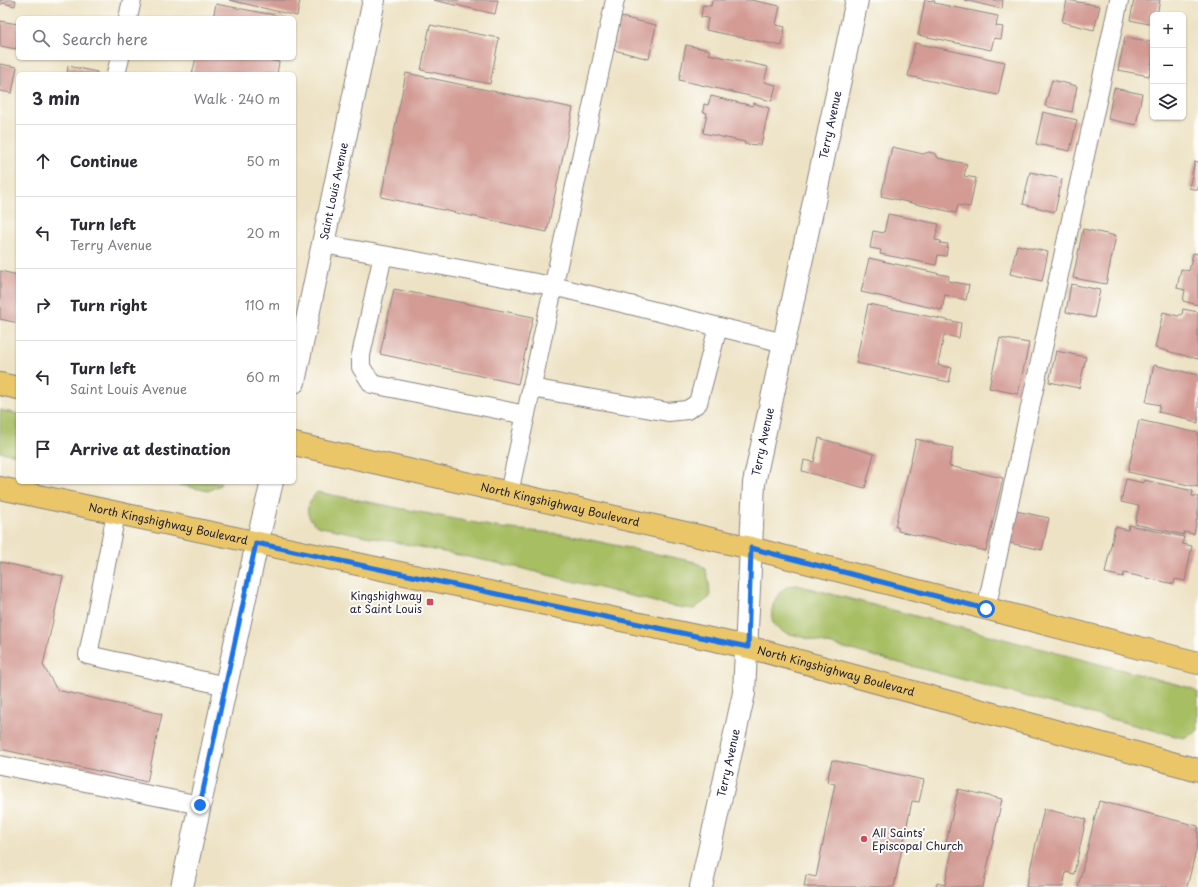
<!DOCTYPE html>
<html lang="en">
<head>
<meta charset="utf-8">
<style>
  :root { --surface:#fff; --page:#f7f7f7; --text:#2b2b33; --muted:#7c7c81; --line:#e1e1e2 }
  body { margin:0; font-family:"Playpen Sans",sans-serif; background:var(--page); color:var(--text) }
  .controls { position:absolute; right:12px; top:12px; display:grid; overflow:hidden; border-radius:6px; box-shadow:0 1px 3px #0004 }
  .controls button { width:36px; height:36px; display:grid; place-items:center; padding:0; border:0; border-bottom:1px solid var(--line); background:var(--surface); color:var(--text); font:20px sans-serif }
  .stop { position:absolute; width:12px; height:12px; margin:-9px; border:3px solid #1a73e8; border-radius:50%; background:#fff }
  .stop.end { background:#1a73e8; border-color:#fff; box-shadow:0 1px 4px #0008 }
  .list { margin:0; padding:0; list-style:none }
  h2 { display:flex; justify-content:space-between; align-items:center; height:52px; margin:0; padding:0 16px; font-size:17px }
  h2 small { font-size:13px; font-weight:400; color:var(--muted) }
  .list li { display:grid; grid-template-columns:26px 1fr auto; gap:12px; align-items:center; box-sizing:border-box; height:72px; padding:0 16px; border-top:1px solid var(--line) }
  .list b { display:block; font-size:15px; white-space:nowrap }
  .list p { margin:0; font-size:13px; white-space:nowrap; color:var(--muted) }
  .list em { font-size:13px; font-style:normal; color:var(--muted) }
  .icon { flex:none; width:22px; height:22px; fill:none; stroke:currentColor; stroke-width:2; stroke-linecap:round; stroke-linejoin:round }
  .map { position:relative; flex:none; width:1198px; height:887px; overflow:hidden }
  .search { position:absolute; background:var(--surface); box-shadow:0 1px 3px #0004; left:16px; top:16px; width:280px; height:44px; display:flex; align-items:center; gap:10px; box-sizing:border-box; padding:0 14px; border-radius:6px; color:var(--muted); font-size:15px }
  .panel { position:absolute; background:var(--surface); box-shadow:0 1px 3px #0004; left:16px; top:72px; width:280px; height:412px; border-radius:6px }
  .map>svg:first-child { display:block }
  .green { fill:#a7be63; stroke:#64704f }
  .building { fill:#d39b94 }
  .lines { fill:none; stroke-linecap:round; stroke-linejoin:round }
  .service-casing { stroke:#888280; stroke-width:20 }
  .minor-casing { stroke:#888280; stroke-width:24 }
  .tertiary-casing { stroke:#888280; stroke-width:24 }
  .primary-casing { stroke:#888280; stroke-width:24 }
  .service { stroke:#fff; stroke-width:18 }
  .minor { stroke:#fff; stroke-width:22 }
  .tertiary { stroke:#fff; stroke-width:22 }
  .primary { stroke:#eac669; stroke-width:22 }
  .route { stroke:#1a73e8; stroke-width:5 }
  .poi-dot { fill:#d1495b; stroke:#fdfcf7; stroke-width:1.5 }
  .labels { text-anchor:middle; stroke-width:4; stroke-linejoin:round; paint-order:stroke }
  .street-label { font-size:11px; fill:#22223b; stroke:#fdfcf7 }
  .poi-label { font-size:11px; fill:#22223b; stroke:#fdfcf7; text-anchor:end }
</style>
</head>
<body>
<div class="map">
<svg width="1198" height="887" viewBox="0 0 1198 887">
  <rect width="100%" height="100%" fill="#fdfcf7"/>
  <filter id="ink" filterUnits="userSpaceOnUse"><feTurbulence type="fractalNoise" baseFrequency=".025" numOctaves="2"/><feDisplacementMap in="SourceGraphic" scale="8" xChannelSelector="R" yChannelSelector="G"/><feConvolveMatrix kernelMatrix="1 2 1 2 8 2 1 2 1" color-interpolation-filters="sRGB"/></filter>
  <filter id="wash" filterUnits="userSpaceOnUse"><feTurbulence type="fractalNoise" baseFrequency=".012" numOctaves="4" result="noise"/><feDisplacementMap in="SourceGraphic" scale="16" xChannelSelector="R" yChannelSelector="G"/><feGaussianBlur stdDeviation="0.9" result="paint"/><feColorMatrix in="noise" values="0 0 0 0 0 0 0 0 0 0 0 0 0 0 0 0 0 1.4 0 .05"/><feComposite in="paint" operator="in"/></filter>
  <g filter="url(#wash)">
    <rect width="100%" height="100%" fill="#ede2c4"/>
    <path class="green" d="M0,410L18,414V455L0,452Z
      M167,482H221L220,485L208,491Z
      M317,492L501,528L562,534L695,562L705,568L709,581L710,597L694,609L671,606L512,566L317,526C303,514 306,506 317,492Z
      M797,585L1191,688L1198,693V730L1195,733L1183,738L783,632C781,630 777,628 775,626C767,615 775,592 787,587C790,585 794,585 797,585Z"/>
    <g id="blocks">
      <path class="building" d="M0,0H16L15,6L3,3L0,5Z
        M229,0H300L297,16Z
        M433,0H498L495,14Z
        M712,0H751L780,6L776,25L785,27L782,46L706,30L708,18L701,17L703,5L711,6Z
        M925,0L935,1L934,3L998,16L996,26L1003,27L1001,39L994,38L991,50L918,35Z
        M964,0H1003L1002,9Z
        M1067,0L1100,6L1094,30L1062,22Z
        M1134,0H1160L1157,15H1153V25L1130,20Z
        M216,4L284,17V18H213Z
        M621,17L656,25L649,59L614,50Z
        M0,21L18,24L16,49L0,46Z
        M430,25L499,38L490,84L421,70Z
        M1125,37L1153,42V56L1149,76L1118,70Z
        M915,43L1005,62L998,95L908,76Z
        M686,45L710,50L708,54L768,67L764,82L776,85L772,101L679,80Z
        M196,58H258L279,62L277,74H192Z
        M0,64L17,67L12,93L0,91Z
        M68,66L97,72V74H67Z
        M406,73L573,108L547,232L381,197Z
        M1052,80L1077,86L1072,112L1045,106Z
        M1114,88L1142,94L1136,125L1108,119Z
        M711,96L753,106V103L769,108L761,145L744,144L745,142L703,133L707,113L703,112L704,104L708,105Z
        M1043,112L1077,120L1070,151L1036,144Z
        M892,147L923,154L929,152L936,154L938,158L967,164L964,176L976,178L970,207L958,205L956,213L881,196Z
        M1195,161L1198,162V190L1189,188Z
        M1030,172L1062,179L1055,212L1023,204Z
        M888,214L939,224L935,240L941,241L940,243L948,244L946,256L938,255L936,265L880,254L881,250L870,248L873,231L884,233Z
        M1083,229L1116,236L1106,284L1073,278Z
        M1017,245L1048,252L1042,281L1010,274Z
        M1193,253L1198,254V305L1183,301L1185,290L1177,288L1181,269L1189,271Z
        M869,258L949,276L948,281L969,285L966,300L945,295L942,310L861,292Z
        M0,271L18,275V323L0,319Z
        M1071,284L1100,290L1094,318L1066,312Z
        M394,289L533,317L518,384L380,354Z
        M868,304L961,323L959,338L944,335L938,365L952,368L949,382L856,363Z
        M1183,309L1198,312V359L1155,348L1163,312L1178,316L1182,314Z
        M1000,338L1029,343L1018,394L989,388Z
        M1056,351L1086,357L1079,388L1049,382Z
        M1154,365L1198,375V423L1189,421V419L1158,412L1160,405L1146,402Z
        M1139,420L1198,433V487L1128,472Z
        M819,438L874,454L865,488L802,471L804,460L814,462Z
        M916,439L953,448L949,466L1003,478L986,551L898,531V527H895Z
        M1126,479L1144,483V480L1193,491L1192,496L1198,497V513L1194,534L1184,532V535L1135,524L1139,506L1121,502Z
        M1016,511L1049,518L1042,550L1009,543Z
        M1129,525L1184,537L1182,544L1192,546L1185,581L1175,579L1174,584L1124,573L1123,577L1105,573L1115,527L1128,530Z
        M0,562L63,576L43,665L57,690L162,714L147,782L0,749Z
        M832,760L924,780L919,802L912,801L894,887H804L806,875L816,877L835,784L827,782Z
        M958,789L1002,799L983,887H936L937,883L945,885L952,850L945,848Z
        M1099,801L1198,826V842L1187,887H1078Z
        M1044,809L1086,819L1074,874L1066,872L1063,887H1026Z"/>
    </g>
  </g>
  <g filter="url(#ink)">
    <use href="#blocks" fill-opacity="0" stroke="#888280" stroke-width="1"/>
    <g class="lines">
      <g class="service-casing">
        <path id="service" d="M128,18L132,0
          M116,74L120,58
          M323,244L553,286L784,343
          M383,255L361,355V367L372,384L526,415
          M531,388L668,412L687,410L698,403L718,327
          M509,493L615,0
          M116,514L88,655L226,686
          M986,609L1119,0
          M0,765L200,805"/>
      </g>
      <g class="minor-casing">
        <g id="minor">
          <path id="s1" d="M701,887L744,693L754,483L857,0"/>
        </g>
      </g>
      <g class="tertiary-casing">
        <g id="tertiary">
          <path id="s2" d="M294,382L374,0"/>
          <path d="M182,887L257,543L272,482"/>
        </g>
      </g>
      <g class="primary-casing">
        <g id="primary">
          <path d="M0,384L18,388"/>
          <path id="s3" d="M294,444L751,548L1198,663"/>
          <path id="s4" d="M0,488L748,647L1198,770"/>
        </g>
      </g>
      <use href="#service" class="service"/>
      <use href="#minor" class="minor"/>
      <use href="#tertiary" class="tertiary"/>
      <use href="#primary" class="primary"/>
    </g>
  </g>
  <g class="lines" filter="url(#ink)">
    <path class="route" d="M200,805L256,543L748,647L751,548L986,609"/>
  </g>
  <g class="poi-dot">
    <rect x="426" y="598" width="8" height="8" rx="2"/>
    <circle cx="864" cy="839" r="4"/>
  </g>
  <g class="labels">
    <g class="street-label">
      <text dy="4" stroke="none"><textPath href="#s1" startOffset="775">Terry Avenue</textPath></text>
      <text dy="4" stroke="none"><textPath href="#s2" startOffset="195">Saint Louis Avenue</textPath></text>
      <text dy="4" stroke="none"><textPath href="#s1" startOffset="451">Terry Avenue</textPath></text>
      <text dy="4" stroke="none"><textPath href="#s3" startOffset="273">North Kingshighway Boulevard</textPath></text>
      <text dy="4" stroke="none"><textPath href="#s4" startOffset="172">North Kingshighway Boulevard</textPath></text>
      <text dy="4" stroke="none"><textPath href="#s4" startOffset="856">North Kingshighway Boulevard</textPath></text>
      <text dy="4" stroke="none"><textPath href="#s1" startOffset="127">Terry Avenue</textPath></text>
    </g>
    <g class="poi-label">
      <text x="422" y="600">Kingshighway<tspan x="422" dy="13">at Saint Louis</tspan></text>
      <text x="872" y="837" text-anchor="start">All Saints'<tspan x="872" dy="13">Episcopal Church</tspan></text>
    </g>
  </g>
</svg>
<div class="controls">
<button>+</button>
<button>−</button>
<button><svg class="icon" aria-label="layers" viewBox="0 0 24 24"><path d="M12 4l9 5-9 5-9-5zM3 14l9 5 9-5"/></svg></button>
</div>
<div class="stop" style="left:986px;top:609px"></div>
<div class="stop end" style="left:200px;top:805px"></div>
<div class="search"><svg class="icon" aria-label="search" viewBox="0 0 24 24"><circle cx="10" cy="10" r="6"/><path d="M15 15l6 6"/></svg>Search here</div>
<section class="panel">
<h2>3 min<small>Walk · 240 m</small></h2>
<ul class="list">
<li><svg class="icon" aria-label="ahead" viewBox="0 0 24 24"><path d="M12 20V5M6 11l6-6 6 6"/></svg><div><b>Continue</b></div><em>50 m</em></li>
<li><svg class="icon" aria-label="left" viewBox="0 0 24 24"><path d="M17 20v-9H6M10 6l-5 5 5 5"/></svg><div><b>Turn left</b><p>Terry Avenue</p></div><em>20 m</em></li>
<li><svg class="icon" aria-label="right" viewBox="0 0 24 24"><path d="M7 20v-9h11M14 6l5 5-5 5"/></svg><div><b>Turn right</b></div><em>110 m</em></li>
<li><svg class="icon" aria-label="left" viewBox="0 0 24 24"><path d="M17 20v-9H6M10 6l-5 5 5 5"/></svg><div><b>Turn left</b><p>Saint Louis Avenue</p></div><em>60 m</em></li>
<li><svg class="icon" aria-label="arrive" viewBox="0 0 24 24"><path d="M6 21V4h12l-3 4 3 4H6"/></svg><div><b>Arrive at destination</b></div></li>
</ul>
</section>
</div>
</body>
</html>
